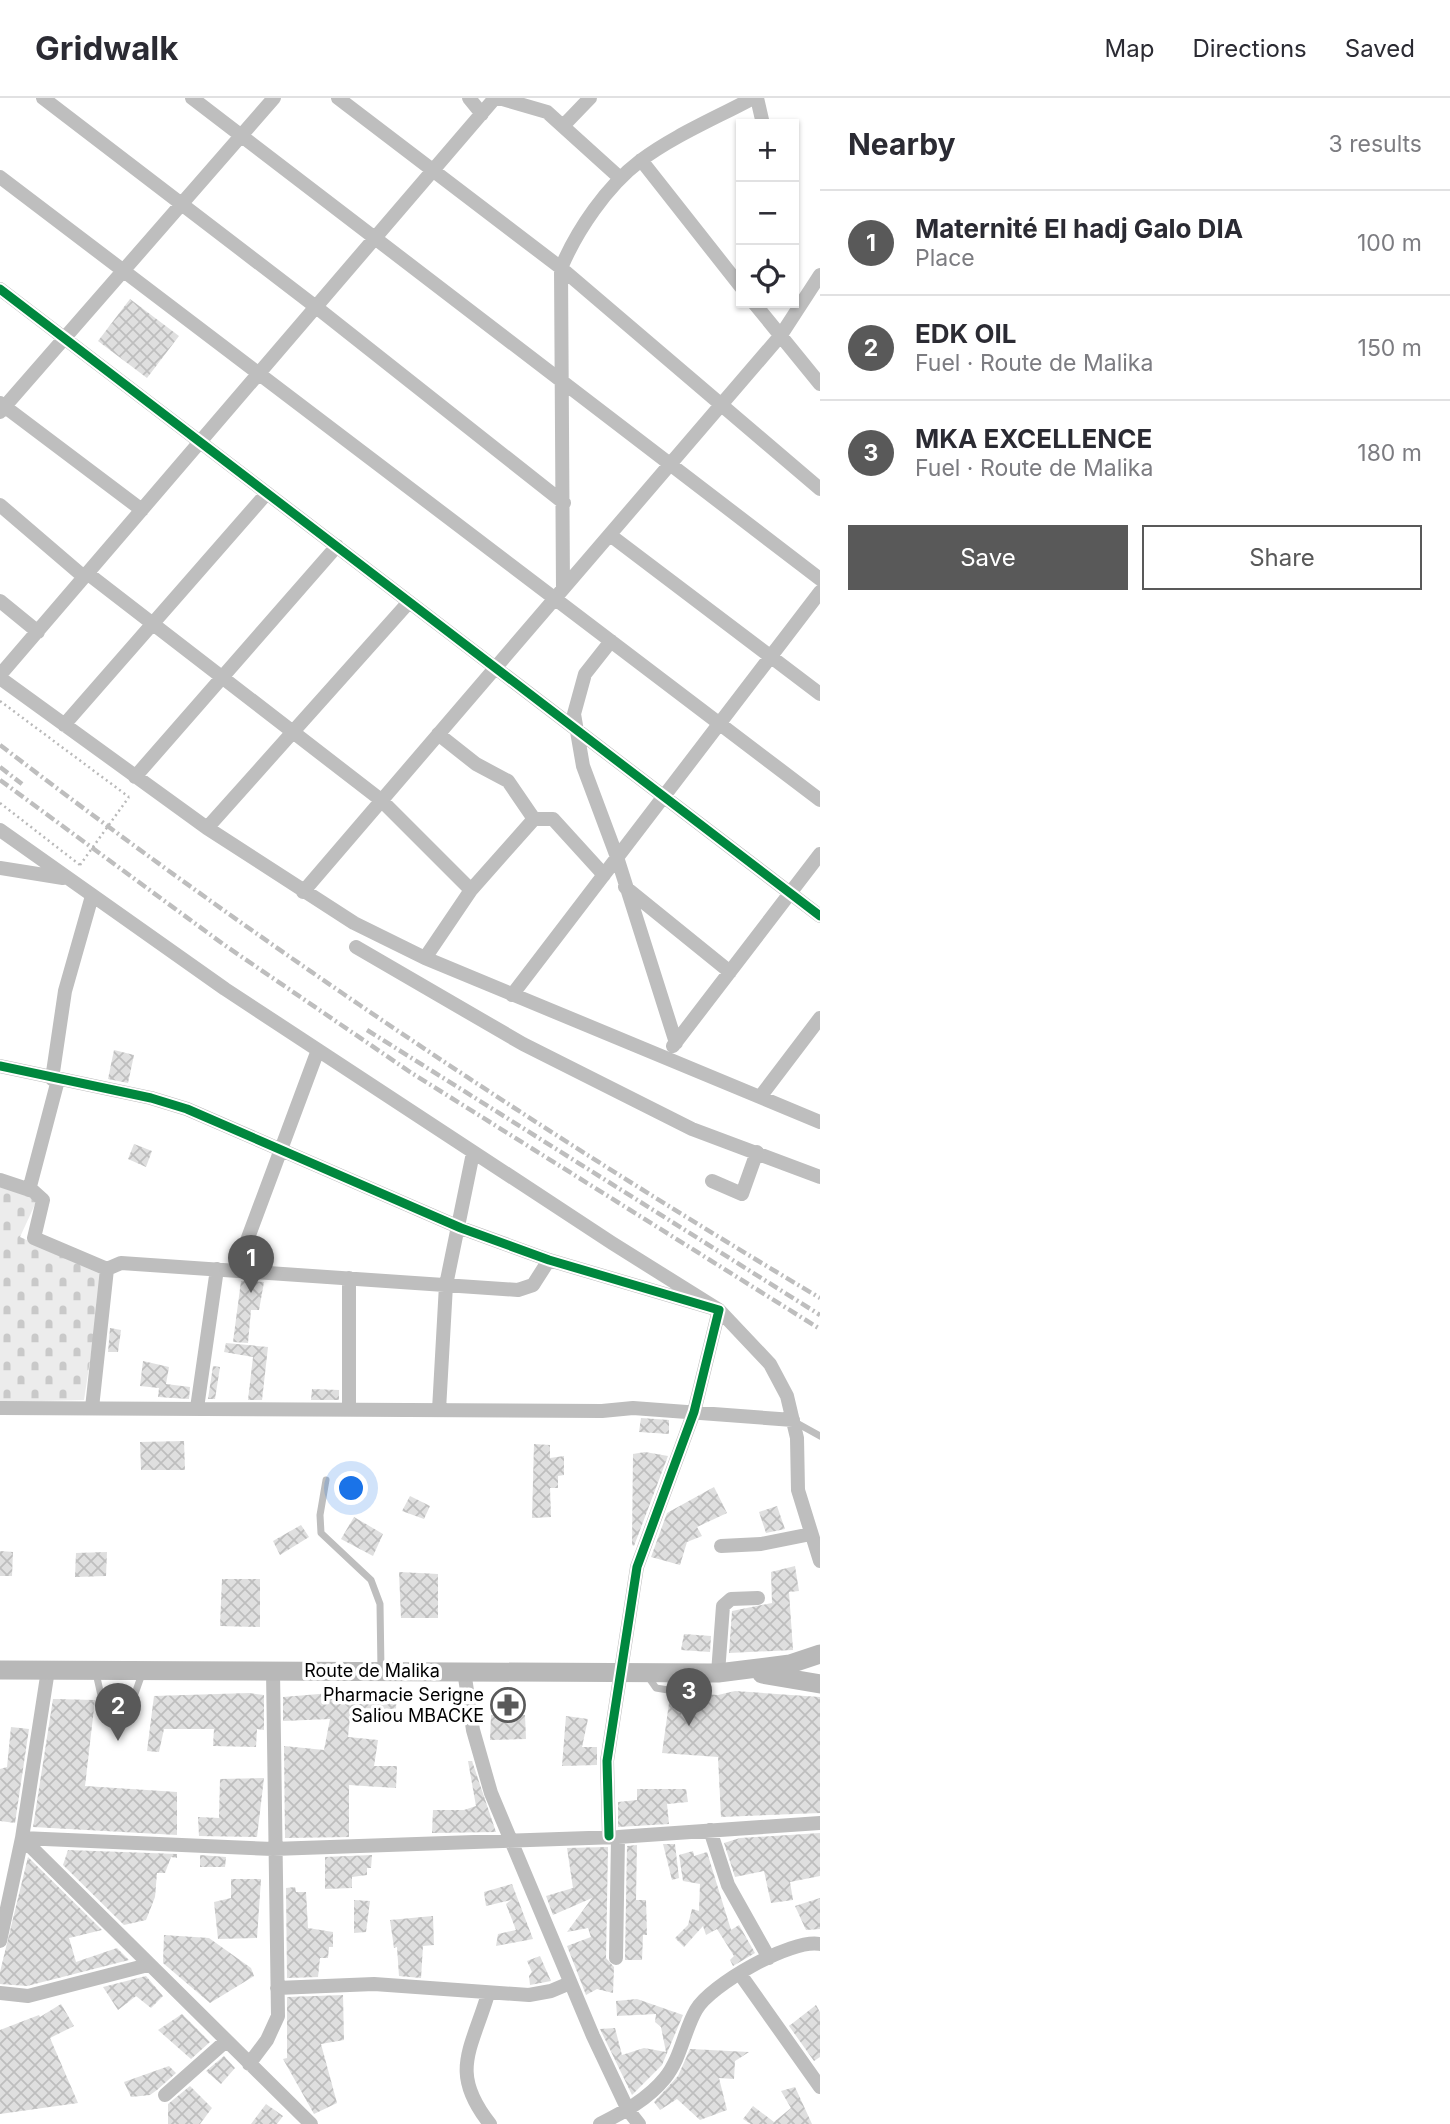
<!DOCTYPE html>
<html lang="en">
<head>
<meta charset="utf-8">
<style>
  :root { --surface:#fff; --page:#f2f2f3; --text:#2b2b33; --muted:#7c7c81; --line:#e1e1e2; --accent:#595959 }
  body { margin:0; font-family:Inter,sans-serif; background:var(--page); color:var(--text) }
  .controls { position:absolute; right:21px; top:21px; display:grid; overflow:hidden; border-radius:0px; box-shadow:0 2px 5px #0004 }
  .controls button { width:63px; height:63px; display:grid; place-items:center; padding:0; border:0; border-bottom:2px solid var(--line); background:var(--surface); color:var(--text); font:35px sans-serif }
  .you { position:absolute; left:352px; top:1391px; width:24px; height:24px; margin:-18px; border:5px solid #fff; border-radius:50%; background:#1a73e8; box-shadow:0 0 0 10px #1a73e833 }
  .badge { display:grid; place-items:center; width:46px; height:46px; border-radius:50%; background:var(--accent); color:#fff; font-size:23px; font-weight:700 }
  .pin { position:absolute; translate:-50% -58px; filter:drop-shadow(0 2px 4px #0008) }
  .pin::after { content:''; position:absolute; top:37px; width:24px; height:21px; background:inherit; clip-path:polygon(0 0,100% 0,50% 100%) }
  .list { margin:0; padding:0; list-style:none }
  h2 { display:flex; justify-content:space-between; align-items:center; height:91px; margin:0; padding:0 28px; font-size:30px }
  h2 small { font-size:23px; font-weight:400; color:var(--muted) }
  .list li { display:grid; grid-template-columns:46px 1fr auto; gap:21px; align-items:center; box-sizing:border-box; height:105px; padding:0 28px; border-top:2px solid var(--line) }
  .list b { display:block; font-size:26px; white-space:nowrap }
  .list p { margin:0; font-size:23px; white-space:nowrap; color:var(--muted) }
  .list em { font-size:23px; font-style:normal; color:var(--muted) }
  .actions { display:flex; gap:14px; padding:21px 28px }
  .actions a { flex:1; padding:16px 0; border:2px solid var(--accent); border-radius:0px; text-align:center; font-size:24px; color:var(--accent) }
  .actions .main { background:var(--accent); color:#fff }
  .icon { flex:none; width:38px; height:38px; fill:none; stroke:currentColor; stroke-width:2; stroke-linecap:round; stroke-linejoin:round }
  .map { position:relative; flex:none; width:820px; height:2026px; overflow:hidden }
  header { display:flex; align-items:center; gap:42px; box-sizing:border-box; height:98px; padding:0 35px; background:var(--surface); border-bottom:2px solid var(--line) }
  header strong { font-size:33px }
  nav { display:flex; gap:38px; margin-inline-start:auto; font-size:24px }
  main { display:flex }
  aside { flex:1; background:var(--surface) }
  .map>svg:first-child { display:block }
  .cemetery { fill:url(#cemetery-stones) }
  .building { fill:url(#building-cross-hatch) }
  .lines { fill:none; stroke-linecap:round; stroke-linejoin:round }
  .path { stroke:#b9b9b9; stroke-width:2.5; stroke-dasharray:2 3.5; stroke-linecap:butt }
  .service { stroke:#bebebe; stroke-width:7 }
  .minor { stroke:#bebebe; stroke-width:14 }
  .secondary { stroke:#b8b8b8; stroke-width:19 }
  .rail { stroke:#bebebe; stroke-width:4.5; stroke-dasharray:10 3.5 2 3.5; stroke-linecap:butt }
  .path-bridge { stroke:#b9b9b9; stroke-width:2.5; stroke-dasharray:2 3.5; stroke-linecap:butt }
  .cycleway-casing { stroke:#fff; stroke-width:13 }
  .cycleway { stroke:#00873e; stroke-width:9 }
  .labels { text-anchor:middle; stroke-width:7; stroke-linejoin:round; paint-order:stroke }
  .street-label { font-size:18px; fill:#000; stroke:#fff }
  .poi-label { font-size:18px; fill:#000; stroke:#fff; text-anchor:end }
</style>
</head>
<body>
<header>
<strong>Gridwalk</strong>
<nav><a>Map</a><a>Directions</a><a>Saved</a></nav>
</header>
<main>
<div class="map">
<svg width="820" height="2026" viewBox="0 0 820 2026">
  <defs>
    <pattern id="cemetery-stones" width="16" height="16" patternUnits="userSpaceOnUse" patternTransform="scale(1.75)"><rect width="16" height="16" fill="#ececec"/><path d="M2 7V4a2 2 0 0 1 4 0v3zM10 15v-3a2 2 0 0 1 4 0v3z" fill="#c9c9c9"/></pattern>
    <pattern id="building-cross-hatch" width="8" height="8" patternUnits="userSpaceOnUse" patternTransform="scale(1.75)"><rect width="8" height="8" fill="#dfdfdf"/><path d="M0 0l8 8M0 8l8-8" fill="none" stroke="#bebebe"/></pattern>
  </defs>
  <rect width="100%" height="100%" fill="#fff"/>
  <path class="cemetery" d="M0,1086L37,1102L20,1139L103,1176L84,1302L0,1304Z"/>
  <path class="building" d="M130,201L179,238L147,280L98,243Z
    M114,952L134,957L128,985L108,981Z
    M134,1046L152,1053L146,1069L128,1061Z
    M241,1183L264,1184L259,1212H251L248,1245L233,1244Z
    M110,1230L121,1232L118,1254H108Z
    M226,1245L268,1249L262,1302H248L253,1259L224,1254Z
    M143,1263L169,1269L166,1286L190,1289L189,1301L158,1299L159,1290L140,1288Z
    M213,1268L220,1269L215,1301H208Z
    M312,1291L339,1292V1302H311Z
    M641,1320L669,1322V1336L639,1334Z
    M184,1343L185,1372H141L140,1344Z
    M534,1346L550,1347V1360L564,1358V1377L558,1378V1390H550L551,1419L532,1420Z
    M645,1354L668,1358L634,1448L632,1447L633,1356Z
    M714,1389L727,1415L697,1429L702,1438L687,1444L680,1467L651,1459L667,1415Z
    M410,1398L430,1408L424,1421L402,1413Z
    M777,1408L785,1431L766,1435L759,1414Z
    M354,1419L383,1436L373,1458L341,1441Z
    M301,1427L309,1439L280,1457L273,1443Z
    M0,1453L13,1454L12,1478H0Z
    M107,1454L106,1478L75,1479L76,1455Z
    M795,1468L799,1493L789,1494L793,1552L729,1555L732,1513L772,1505L771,1474Z
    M399,1474L438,1476V1520H401Z
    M222,1481H260V1529L220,1528Z
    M684,1536L711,1538L710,1554L681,1552Z
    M355,1593L397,1595L396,1611L351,1610L348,1639L378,1642L374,1668H397L396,1690L349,1687V1739L285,1740L284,1648L324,1652L330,1621L283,1623V1599Z
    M735,1593L820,1599V1715L721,1719L718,1659L662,1655L670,1598L685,1595L718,1597Z
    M249,1595L264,1597V1632L257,1631L256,1649L213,1648L214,1631H164L159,1654L147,1653L154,1598Z
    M53,1601L95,1602L85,1688L177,1694V1737L33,1729Z
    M491,1617H525L526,1641L490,1642Z
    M566,1618L588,1621L582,1649H597V1667L562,1668Z
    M11,1629L29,1631L15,1725L0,1723V1671L7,1669Z
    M468,1663H472L496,1734L432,1735L433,1712H464L476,1708Z
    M264,1680L257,1739L199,1738L198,1719L219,1720L220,1681Z
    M637,1691H686L688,1704L667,1706L669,1726L618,1729V1704L637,1702Z
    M820,1735V1778L790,1784L793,1802L771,1805L764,1773L735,1779L724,1745L740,1740Z
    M675,1746L679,1780L672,1782L663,1746Z
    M637,1747L636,1802H646L647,1837H643L642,1862H625L627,1748Z
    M608,1749L606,1860L614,1869L613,1895L597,1891L586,1897L567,1848L591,1839L588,1830L567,1834L592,1800L553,1817L546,1798L573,1790L567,1750Z
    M68,1752L177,1756V1760L171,1759L165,1775H157L155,1799L146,1822L124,1827L63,1767Z
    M693,1753L694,1758L707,1754L731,1832L739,1827L755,1855L733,1868L730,1862L734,1858L717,1831L706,1837L703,1828L684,1849L675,1840L688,1827L692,1811L699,1813L700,1786L683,1783L679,1757Z
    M200,1757L226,1759L225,1769H200Z
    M372,1757L371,1770H367V1777L352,1779V1790L325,1791V1759Z
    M28,1759L102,1832L69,1840L76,1864L117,1850L129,1862L27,1888L0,1886V1874Z
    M231,1781H261L257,1840L218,1841L214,1804L231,1800Z
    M512,1786L533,1841L496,1848L498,1836L516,1832L506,1806L511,1802L486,1808L484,1794Z
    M295,1789L296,1794H306L308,1830L333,1834V1849H329L328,1860H320L318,1879L287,1880L286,1790Z
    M820,1800V1831L806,1832L795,1808Z
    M354,1802L370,1803L366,1834L354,1835Z
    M433,1818L434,1847L423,1848L421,1880L399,1878L397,1849L394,1850L390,1822Z
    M164,1837L209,1840L251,1870L254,1878L210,1905L163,1865Z
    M540,1858L551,1883L530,1887L529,1878L532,1874L527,1863Z
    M146,1878L163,1898L151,1910L136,1898L118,1912L103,1889Z
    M343,1897L344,1942L321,1946L337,2005L314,2016L283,1961L287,1960V1899Z
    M637,1901L683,1917L662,1967L632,1997L600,1931L615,1930L622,1957L644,1950L666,1954L661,1929L655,1924L656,1916L617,1918L616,1903Z
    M61,1906L74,1928L50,1940L78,2005L0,2016V1932L39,1917L40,1919Z
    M816,1907L820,1914V1959L814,1963L789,1928Z
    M182,1916L210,1944L191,1961L158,1932Z
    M690,1951L749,1954L735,1963L734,1981L719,1980L727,2012L700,2022L677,2001L660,2012L654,2004L678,1978Z
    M224,1958L235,1970L221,1986L206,1973Z
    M169,1968L176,1975L157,1992L150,1997L131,1999L124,1984Z
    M190,1988L212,2010L200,2026H168V2006Z
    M795,1989L812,2026H751L743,2021L753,2008L774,2024L791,2010L781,1993Z
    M266,2006L283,2018L277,2026H251Z"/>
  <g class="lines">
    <path class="path" d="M0,603L129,699
      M0,705L80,767"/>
    <path class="service" d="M793,1323L820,1338
      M326,1382L320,1417L321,1435L371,1482L380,1506L381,1572
      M96,1575L102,1602L126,1607L132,1604L143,1573
      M647,1577L656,1590L668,1592L681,1590L687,1579"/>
    <path class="minor" d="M43,0L316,209L564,405
      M192,0L820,481
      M338,0L561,170L820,391
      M469,0L482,16
      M499,0L547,14L620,80
      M757,0L763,26
      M563,28L590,0
      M641,62L741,189
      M0,79L820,702
      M0,191L820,818
      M754,205L820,286
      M0,305L142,412
      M0,314L274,0
      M0,407L84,479
      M610,437L820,596
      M87,475L381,702L471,792
      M563,491L561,170C577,132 607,88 640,63C673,38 716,20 753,0
      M0,503L38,534
      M611,543L585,576L574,616L583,668L617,759L676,945
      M0,577L495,0
      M0,580L207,730L354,825L425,860L820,1024
      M64,627L267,395
      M438,636L476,666L508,683L534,721H553L604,777
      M135,679L337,448
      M207,730L409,504
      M0,732L225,891L612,1145L719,1212L770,1266L787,1298L797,1340L798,1392L820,1463
      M0,770L63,780
      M625,789L730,874
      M303,794L781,237L820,177
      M356,849L523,946L692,1031L820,1079
      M425,860L471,792L534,721
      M512,897L820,494
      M673,948L820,756
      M0,968L151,1000L187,1011L461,1130L549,1162L719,1212L694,1314L637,1469L607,1663L609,1738
      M52,981L65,893L92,798
      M760,999L820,920
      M0,1082L33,1093L43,1102L34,1140L107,1171L121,1165L518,1192L533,1187L549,1162
      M712,1083L742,1096L757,1054
      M29,1092L58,982
      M236,1172L318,952
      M349,1180V1311
      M0,1310L602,1313L633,1310L793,1322
      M92,1310L107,1171
      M197,1310L217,1171
      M439,1312L446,1187L473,1055
      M721,1448L761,1446L811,1436
      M464,1573L473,1632L491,1695L593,1938L628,2012L639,2026
      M718,1575L723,1508L731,1501L758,1500
      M710,1732L728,1787L769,1860
      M22,1740L273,1751L618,1739L820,1725
      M22,1740L311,2026
      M0,1843L22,1740L48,1572
      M616,1860L618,1739
      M740,1876L820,1989
      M277,1890L374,1886L529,1897L551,1893L570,1885
      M0,1895L28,1898L148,1867
      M488,1896C471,1953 449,1974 490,2026
      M249,1966L267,1942L278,1918L273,1573
      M165,1997L226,1943
      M600,2026C624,2014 648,2001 665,1980C681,1960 684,1933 696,1912C710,1887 792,1840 820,1846"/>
    <path class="secondary" d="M0,1572L718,1575L790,1566L820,1556
      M762,1576L820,1586"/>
    <path class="rail" d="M0,647C262,848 536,1031 820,1200
      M0,669L22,686
      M0,682L223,846L410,974L820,1231
      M367,932L820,1217"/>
    <path class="path-bridge" d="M80,767L129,699"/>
    <g class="cycleway-casing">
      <path id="cycleway" d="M0,191L820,818
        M0,968L151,1000L187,1011L461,1130L549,1162L719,1212L694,1314L637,1469L607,1663L609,1738"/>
    </g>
    <use href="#cycleway" class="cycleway"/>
  </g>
  <defs>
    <g id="pharmacy-ring" transform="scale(1.75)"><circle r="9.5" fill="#fff" stroke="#595959" stroke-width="1.5"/><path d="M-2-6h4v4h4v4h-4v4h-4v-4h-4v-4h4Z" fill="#595959"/></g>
  </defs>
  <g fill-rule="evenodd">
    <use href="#pharmacy-ring" x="508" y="1607"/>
  </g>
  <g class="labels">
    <g class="street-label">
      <text x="372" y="1579">Route de Malika</text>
    </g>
    <g class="poi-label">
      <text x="484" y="1603">Pharmacie Serigne<tspan x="484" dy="21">Saliou MBACKE</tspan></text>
    </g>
  </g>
</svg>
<div class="controls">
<button>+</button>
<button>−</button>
<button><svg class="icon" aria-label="locate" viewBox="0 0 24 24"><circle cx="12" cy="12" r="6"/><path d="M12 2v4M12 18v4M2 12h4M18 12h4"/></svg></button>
</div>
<div class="you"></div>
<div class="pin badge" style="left:251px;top:1195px">1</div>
<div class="pin badge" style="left:118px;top:1643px">2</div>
<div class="pin badge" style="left:689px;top:1628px">3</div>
</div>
<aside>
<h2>Nearby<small>3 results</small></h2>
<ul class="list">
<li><span class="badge">1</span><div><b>Maternité El hadj Galo DIA</b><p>Place</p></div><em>100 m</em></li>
<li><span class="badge">2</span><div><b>EDK OIL</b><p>Fuel · Route de Malika</p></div><em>150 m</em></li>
<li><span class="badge">3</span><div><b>MKA EXCELLENCE</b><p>Fuel · Route de Malika</p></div><em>180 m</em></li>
</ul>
<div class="actions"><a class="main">Save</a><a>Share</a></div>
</aside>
</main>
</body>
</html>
